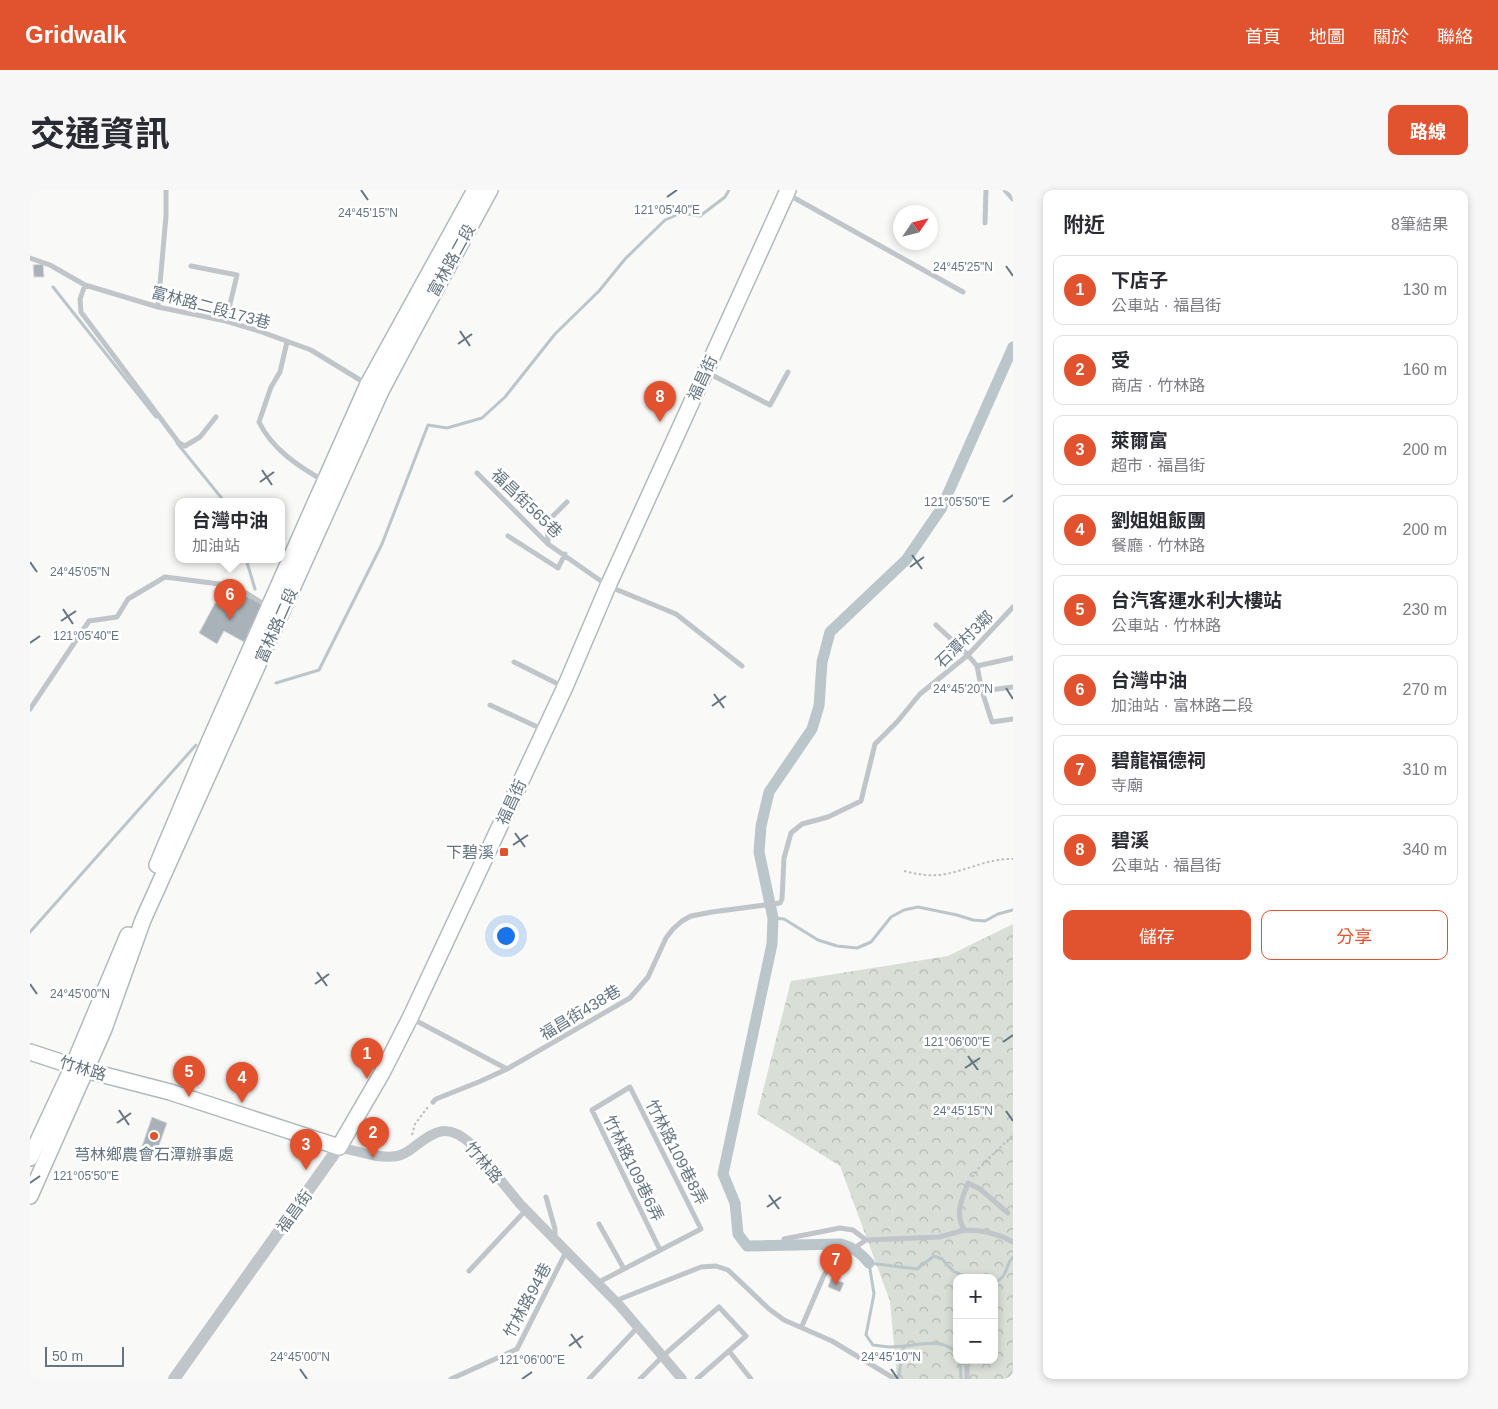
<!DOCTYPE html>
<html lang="zh-TW">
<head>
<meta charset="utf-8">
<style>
  :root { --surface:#fff; --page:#f7f7f7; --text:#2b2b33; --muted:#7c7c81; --line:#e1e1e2; --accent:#e1522f }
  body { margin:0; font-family:Helvetica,"Noto Sans TC",sans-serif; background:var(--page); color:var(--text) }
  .controls { position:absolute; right:15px; bottom:15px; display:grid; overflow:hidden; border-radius:10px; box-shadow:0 2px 8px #0003 }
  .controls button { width:45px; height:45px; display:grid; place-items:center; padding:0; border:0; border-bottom:1px solid var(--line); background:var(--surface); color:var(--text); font:25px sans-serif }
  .compass { position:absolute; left:863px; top:15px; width:45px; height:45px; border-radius:50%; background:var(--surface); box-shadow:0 2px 8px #0003; rotate:55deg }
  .scale { position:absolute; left:15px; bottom:12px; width:79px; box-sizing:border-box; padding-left:5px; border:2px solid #647581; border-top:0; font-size:14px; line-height:18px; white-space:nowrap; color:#647581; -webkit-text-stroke:4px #fff; paint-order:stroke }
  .you { position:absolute; left:475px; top:745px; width:18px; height:18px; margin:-12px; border:4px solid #fff; border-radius:50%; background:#1a73e8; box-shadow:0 0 0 8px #1a73e833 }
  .badge { display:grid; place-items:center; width:32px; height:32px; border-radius:50%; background:var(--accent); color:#fff; font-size:16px; font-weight:700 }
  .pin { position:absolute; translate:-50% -41px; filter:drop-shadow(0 1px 2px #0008) }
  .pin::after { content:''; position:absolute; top:26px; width:18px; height:15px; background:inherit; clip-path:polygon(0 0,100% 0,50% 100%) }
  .popup { position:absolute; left:145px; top:308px; width:110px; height:65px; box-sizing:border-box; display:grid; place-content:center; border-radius:10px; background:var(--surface); filter:drop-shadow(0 1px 4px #0005); font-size:16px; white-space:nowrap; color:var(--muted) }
  .popup b { font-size:19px; color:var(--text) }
  .popup::after { content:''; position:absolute; left:50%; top:100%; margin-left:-10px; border:10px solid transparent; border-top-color:var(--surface) }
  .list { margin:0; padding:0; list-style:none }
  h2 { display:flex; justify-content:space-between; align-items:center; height:65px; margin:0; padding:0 20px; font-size:21px }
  h2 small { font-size:16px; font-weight:400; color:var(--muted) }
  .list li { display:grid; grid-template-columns:32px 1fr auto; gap:15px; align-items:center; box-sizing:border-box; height:70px; margin:0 10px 10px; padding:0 10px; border:1px solid var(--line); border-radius:10px }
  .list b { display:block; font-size:19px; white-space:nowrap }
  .list p { margin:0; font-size:16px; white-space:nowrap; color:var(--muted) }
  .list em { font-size:16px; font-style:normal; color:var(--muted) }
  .actions { display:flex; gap:10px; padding:15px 20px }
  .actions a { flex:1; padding:11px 0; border:1px solid var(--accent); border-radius:10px; text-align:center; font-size:18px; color:var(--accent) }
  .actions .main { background:var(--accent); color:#fff }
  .map { position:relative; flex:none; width:983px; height:1189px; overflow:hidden; border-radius:10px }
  header { display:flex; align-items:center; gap:30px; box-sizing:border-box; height:70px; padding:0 25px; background:var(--accent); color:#fff }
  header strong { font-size:24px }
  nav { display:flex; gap:28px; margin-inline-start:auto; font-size:18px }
  .intro { display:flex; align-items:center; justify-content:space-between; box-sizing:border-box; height:120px; padding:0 30px }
  h1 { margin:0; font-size:35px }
  .button { padding:12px 22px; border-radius:10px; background:var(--accent); color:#fff; font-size:18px; font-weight:700 }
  main { display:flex; gap:30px; padding:0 30px }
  aside { flex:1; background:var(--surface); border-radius:10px; box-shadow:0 2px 8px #0003 }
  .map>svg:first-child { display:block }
  .forest { fill:url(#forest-crowns); fill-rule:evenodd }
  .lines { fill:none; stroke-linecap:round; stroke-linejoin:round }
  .stream { stroke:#bac6ca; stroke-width:3 }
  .canal { stroke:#bac6ca; stroke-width:11 }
  .building { fill:#a9b2b8; stroke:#dbdbd9 }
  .secondary-casing { stroke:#b2b9bd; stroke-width:18 }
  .path { stroke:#babec1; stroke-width:2; stroke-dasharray:2.5 2.5; stroke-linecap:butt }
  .service { stroke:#c0c5c9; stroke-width:5 }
  .minor { stroke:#c0c5c9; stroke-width:10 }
  .tertiary { stroke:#c0c5c9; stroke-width:12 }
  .secondary { stroke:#fff; stroke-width:15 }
  .ticks { fill:none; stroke:#647581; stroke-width:2 }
  .poi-dot { fill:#e1522f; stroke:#fff; stroke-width:2 }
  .labels { text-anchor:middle; stroke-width:5; stroke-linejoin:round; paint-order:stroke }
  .street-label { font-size:16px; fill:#647581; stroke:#fff }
  .poi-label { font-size:16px; fill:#647581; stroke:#fff; text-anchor:end }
  .ticks-label { font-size:12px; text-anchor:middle; fill:#647581; stroke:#fff; stroke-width:5; stroke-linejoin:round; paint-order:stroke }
</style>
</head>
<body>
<header>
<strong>Gridwalk</strong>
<nav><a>首頁</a><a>地圖</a><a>關於</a><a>聯絡</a></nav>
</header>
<div class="intro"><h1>交通資訊</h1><a class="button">路線</a></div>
<main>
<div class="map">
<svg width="983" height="1189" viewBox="0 0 983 1189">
  <defs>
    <pattern id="forest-crowns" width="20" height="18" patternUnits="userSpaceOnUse" patternTransform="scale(1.25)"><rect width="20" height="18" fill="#d9ded6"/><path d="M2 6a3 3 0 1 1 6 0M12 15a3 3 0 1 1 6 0" fill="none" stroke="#b4b9b3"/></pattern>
  </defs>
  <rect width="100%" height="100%" fill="#f9f9f7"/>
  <path class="forest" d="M983,734V1189H867L860,1111L810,976L727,924L761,791L918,766ZM927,1088H964V1170H927Z"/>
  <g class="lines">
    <path class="stream" d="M23,97L126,227
      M147,253L194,311
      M216,369L225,399
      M246,493L289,480L352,354L398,235L417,238L452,228L475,207L525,144L569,101L595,69L635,30L651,23L670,26L695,7L699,0
      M743,728L754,729L788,750L807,756L827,758L841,752L861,727L874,720L888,717L927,725L943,730L955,731L968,724L983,720
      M0,742L166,555
      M964,1093C979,1086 974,1077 983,1067
      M874,1156C893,1154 915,1148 927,1164
      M930,1170L931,1189
      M868,1189L874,1156L859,1157L843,1155L836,1145L844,1104L839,1073L887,1079L904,1066L912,1069L923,1081L938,1088"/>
    <path class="canal" d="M839,1073C831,1063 823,1057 811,1054L717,1056L708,1044L705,1013L693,984L742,754L743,728L729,662L731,636L739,602L782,539L789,516L792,472L800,442L876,370L911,319L983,157"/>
  </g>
  <path class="building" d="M13,74L14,87H4L3,75Z
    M204,401L232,413L214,452L194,441L187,454L169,443L185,413L198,419Z
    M122,927L137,933L126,964L111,959Z
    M801,1088L814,1093L810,1102L798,1097Z"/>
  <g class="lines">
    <g class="secondary-casing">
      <path id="secondary" d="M127,675L179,552L338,194L445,0
        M0,862L55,880L140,902L309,957L352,883L380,828L535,497L578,396L758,0
        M0,968L43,876L98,745
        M0,1006L74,839L113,730L351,201L384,139L460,0"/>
    </g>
    <path class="path" d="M874,681C886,684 897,686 909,685C935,682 957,668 983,669
      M382,945L385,934L398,917
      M942,987L948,979L983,945"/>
    <path class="service" d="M975,0L983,9
      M759,5L933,102
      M955,33L956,0
      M0,68L20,75L55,95L128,117L196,131L229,141L281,160L335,193
      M161,76L207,85L196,131
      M55,95L50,109L51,122L149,253L155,256L170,247L186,227
      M128,117L136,26V0
      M257,152L250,182L241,197L229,232C242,259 268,276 294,291
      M678,183L740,215L758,182
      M447,283L518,354L578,396L646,424L712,476
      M478,346L528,378L535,364
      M518,353L517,332L537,312
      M906,435L938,465L947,476L952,501L983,497
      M484,472L532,496
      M947,476L983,468
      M952,501L962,532L983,529
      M460,515L514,540
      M0,519L59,431L87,427L98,409L135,387L205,396L237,416
      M381,828L477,879L600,808L618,787L636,748L643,739L652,731L661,726L682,722L750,713L752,709L754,668L761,643L772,634L798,627L831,611L845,554L867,532L890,504L938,465L983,417
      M403,912L406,909L451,891L477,879
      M516,1007L525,1039V1048
      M569,1034L594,1079
      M935,1040C953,1040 968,1043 983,1052
      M754,1049L810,1038L823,1040L836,1050
      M439,1081L496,1020
      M567,1093L671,1039L600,897L562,920L630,1060
      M585,1111L671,1077L686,1076L698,1080L739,1119L754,1130L802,1151L865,1189
      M772,1136L794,1085L803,1073L836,1050L909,1047L935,1040C924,1026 932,1008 938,993L950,999L978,1023
      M699,1161L721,1189
      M421,1189L487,1159L536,1062
      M559,1189L608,1137
      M610,1189L634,1165L689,1117L716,1146L667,1189
      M937,1189V1177L940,1170
      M979,1189L983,1183"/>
    <path class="minor" d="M309,957C327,961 348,969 367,966C373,965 379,961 384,957C406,940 418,933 441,954L490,1014L590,1116L652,1189"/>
    <path class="tertiary" d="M144,1189L309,957"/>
    <use href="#secondary" class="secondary"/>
  </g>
  <path class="ticks" d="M331,0L338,10M637,7L647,0M976,76L983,86M430,141L440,156M428,154L442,144M232,280L242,295M230,292L244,282M973,312L983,305M882,365L892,379M0,372L7,382M880,377L894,367M33,419L43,434M31,431L46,421M0,453L10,446M976,498L983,509M684,504L694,518M682,516L696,506M485,643L495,657M483,655L498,645M287,782L297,796M0,794L7,804M285,794L299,784M973,852L983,845M938,866L948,880M935,878L950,868M89,920L99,935M976,921L983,931M87,933L101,923M0,993L10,986M739,1005L749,1019M737,1017L751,1007M541,1144L551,1158M539,1156L553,1146M270,1179L277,1189M861,1179L868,1189M492,1189L502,1182"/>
  <g class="poi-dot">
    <rect x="469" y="657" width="10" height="10" rx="2.5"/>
    <circle cx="124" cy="946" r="5"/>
  </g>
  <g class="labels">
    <g class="street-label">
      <text transform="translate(421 70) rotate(-61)" y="6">富林路二段</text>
      <text transform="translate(181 117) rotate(15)" y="6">富林路二段173巷</text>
      <text transform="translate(672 188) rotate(-65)" y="6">福昌街</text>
      <text transform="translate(497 313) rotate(44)" y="6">福昌街565巷</text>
      <text transform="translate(246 435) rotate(-66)" y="6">富林路二段</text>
      <text transform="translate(934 449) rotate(-44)" y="6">石潭村3鄰</text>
      <text transform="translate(481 612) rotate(-65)" y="6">福昌街</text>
      <text transform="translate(550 822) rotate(-31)" y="6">福昌街438巷</text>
      <text transform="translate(53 878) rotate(17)" y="6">竹林路</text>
      <text transform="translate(647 962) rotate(63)" y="6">竹林路109巷8弄</text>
      <text transform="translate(454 972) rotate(50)" y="6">竹林路</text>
      <text transform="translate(604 978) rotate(64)" y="6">竹林路109巷6弄</text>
      <text transform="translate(264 1021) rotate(-54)" y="6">福昌街</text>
      <text transform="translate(497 1110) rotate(-62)" y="6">竹林路94巷</text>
    </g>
    <g class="poi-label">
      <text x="464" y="668">下碧溪</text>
      <text x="124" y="970" text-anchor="middle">芎林鄉農會石潭辦事處</text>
    </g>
  </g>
  <g class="ticks-label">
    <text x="637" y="24">121°05'40"E</text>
    <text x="338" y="27">24°45'15"N</text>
    <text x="933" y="81">24°45'25"N</text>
    <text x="927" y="316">121°05'50"E</text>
    <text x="50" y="386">24°45'05"N</text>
    <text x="56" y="450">121°05'40"E</text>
    <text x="933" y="503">24°45'20"N</text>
    <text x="50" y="808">24°45'00"N</text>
    <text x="927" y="856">121°06'00"E</text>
    <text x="933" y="925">24°45'15"N</text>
    <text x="56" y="990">121°05'50"E</text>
    <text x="270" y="1171">24°45'00"N</text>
    <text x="861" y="1171">24°45'10"N</text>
    <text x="502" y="1174">121°06'00"E</text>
  </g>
</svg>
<div class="controls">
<button>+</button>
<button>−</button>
</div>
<svg class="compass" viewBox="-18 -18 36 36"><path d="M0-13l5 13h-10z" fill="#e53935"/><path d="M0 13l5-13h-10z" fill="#7c7c81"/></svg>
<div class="scale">50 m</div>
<div class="you"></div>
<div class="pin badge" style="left:337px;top:889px">1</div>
<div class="pin badge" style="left:343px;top:968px">2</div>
<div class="pin badge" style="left:276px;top:980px">3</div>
<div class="pin badge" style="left:212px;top:913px">4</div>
<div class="pin badge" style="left:159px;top:907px">5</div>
<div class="pin badge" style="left:200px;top:430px">6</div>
<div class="popup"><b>台灣中油</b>加油站</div>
<div class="pin badge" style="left:806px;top:1095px">7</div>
<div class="pin badge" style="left:630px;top:232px">8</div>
</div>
<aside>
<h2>附近<small>8筆結果</small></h2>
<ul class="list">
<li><span class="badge">1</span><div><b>下店子</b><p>公車站 · 福昌街</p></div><em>130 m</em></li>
<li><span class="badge">2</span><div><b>受</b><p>商店 · 竹林路</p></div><em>160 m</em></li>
<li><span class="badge">3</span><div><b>萊爾富</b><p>超市 · 福昌街</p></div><em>200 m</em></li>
<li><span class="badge">4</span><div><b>劉姐姐飯團</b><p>餐廳 · 竹林路</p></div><em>200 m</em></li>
<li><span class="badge">5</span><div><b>台汽客運水利大樓站</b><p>公車站 · 竹林路</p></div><em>230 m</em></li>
<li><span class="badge">6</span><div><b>台灣中油</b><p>加油站 · 富林路二段</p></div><em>270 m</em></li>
<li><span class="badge">7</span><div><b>碧龍福德祠</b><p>寺廟</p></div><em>310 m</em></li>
<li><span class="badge">8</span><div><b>碧溪</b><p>公車站 · 福昌街</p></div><em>340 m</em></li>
</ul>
<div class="actions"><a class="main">儲存</a><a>分享</a></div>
</aside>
</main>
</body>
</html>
